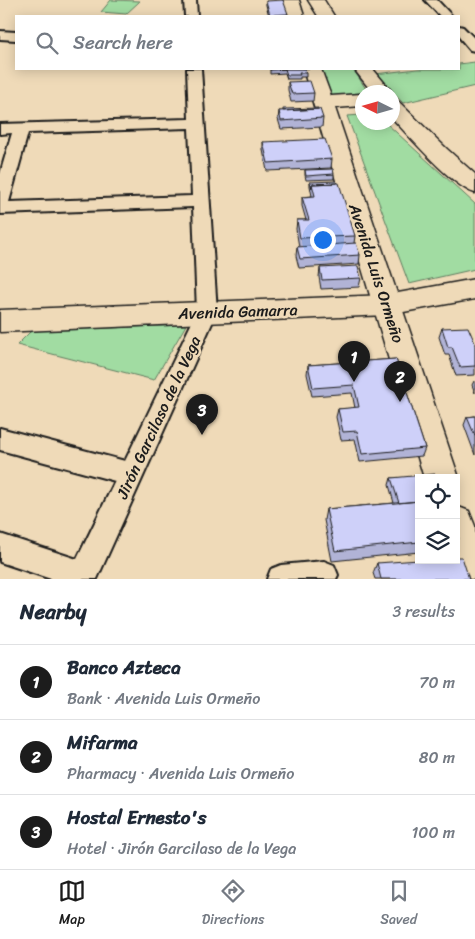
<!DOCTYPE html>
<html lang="en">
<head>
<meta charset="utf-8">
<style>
  :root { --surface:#fff; --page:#f6f6f7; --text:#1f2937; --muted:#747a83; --line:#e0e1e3; --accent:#1c1c1c }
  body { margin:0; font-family:Sriracha,sans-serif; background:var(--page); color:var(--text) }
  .controls { position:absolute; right:15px; bottom:15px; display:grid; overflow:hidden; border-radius:0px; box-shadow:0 2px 12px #0003 }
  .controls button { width:45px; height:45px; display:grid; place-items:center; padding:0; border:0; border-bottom:1px solid var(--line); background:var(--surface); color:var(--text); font:25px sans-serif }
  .compass { position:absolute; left:355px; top:85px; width:45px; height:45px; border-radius:50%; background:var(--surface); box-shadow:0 2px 12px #0003; rotate:275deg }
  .you { position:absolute; left:322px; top:239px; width:18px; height:18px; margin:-12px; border:4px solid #fff; border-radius:50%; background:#1a73e8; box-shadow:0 0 0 8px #1a73e833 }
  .badge { display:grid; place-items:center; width:32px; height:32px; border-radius:50%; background:var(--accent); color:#fff; font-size:16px; font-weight:700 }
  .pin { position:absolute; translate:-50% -41px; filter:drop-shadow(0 1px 2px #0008) }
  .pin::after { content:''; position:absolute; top:26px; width:18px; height:15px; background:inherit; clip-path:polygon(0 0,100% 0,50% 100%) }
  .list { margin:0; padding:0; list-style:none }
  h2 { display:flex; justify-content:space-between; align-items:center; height:65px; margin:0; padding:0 20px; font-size:21px }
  h2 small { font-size:16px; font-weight:400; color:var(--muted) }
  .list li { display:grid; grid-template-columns:32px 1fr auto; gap:15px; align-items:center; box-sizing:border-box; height:75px; padding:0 20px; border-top:1px solid var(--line) }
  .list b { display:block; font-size:19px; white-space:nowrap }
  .list p { margin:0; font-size:16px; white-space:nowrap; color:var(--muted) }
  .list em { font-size:16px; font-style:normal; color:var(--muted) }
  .icon { flex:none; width:28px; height:28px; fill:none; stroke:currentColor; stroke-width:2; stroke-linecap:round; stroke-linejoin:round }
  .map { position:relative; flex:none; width:475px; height:579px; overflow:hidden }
  .search { position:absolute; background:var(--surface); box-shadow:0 2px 12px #0003; left:15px; right:15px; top:15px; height:55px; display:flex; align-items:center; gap:12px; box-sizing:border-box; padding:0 18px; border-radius:0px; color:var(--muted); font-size:19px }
  .sheet { height:290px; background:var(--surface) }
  nav { display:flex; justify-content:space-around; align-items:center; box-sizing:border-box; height:70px; border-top:1px solid var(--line); background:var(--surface); font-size:14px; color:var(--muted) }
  nav a { display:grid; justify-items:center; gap:2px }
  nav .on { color:var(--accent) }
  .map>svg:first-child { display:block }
  .green { fill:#a1dca2; stroke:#5e7c5f }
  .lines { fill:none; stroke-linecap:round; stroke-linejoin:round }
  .street-casing { stroke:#1c1c1c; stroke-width:4 }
  .secondary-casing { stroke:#1c1c1c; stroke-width:3 }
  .highway-casing { stroke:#1c1c1c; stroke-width:3 }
  .street { fill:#efdab8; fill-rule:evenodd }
  .secondary { fill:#efdab8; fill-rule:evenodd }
  .highway { fill:#efdab8; fill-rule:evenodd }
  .wall { fill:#b1b3d6; stroke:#1c1c1c }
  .building { fill:#ced0f9; stroke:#1c1c1c }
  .labels { text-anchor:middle; stroke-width:5; stroke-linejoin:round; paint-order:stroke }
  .street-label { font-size:16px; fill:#1c1c1c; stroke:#efdab8 }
</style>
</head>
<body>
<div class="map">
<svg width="475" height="579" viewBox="0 0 475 579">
  <rect width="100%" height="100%" fill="#efdab8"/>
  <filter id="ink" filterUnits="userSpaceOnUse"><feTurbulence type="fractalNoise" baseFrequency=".02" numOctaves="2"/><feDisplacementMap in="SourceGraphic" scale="10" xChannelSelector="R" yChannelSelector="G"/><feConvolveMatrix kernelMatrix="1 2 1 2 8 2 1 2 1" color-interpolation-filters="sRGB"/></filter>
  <g filter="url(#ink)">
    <path class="green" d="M111,0L140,1L126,14L101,12Z
      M475,62V86L403,103L375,74L417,69H459V64Z
      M321,69H353L368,92L330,96Z
      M362,115V122L386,123L475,204V269L409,284L347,116Z
      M186,325L154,380L17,345L31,331Z"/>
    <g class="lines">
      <g class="street-casing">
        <path id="street" d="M184,0H196L197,16H185Z
          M425,0H437L452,16H440Z
          M459,26L463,27L475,39V51L470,50L459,37Z
          M0,31L16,32V40L0,39Z
          M187,69H201L217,312L97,579H51L0,562V534L77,559L115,481L0,450V428L125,461L197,312L193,207L0,214V174L12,133L0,134V124L189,119ZM189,128L192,196L9,202L28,133Z
          M324,561L334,565L338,575L336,579H267L271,569L281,565Z"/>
      </g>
      <g class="secondary-casing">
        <path id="secondary" d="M475,279V299L387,315L0,332V310L387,295Z"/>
      </g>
      <g class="highway-casing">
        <path id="highway" d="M283,0H299L304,16H288Z
          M308,0H324L334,16H318Z
          M303,69H321L331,96L362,94V106L335,108L459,478L456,485V478H424Z
          M354,69H373L392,92H372Z
          M392,100L399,102L447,149L475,174V193C453,187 410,137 392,118Z
          M456,506L469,511L475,526V579H454L449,560H456Z"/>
      </g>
      <use href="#street" class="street"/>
      <use href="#secondary" class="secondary"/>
      <use href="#highway" class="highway"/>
    </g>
    <path class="wall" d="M266,1L288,14V16H269L266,5Z
      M270,69H305L306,73V77H300V79H287L285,73L270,74Z
      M288,82L314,93L313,101L291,102L288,90Z
      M279,111L323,118L322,127L281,129L278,119Z
      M263,142L332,159L331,168L267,171L263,150Z
      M305,170L334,174V179L306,180L305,175Z
      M310,182L355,236L354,243L360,255L359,264L299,268L296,256L297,247H299L296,229L297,220H306L302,206V197L312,196L310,186Z
      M320,268L361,278L359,287L321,289L319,277Z
      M442,328L475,343V375L456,376L449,355H445L439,337Z
      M396,359L425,448L422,456L360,462L355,439L341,440L336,417L338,409L355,408L352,393L312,396L307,374L308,365Z
      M474,381H475V393L472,385Z
      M475,416V455L464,425L467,417Z
      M391,478H419V552L332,561L324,520L326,509L394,503L389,485Z
      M377,563L469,579H375L373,573Z"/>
    <path class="building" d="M283,0L288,14L270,15L266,1Z
      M270,69H305L306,73H299L300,75H287L285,69L270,70Z
      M310,81L314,93L292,94L288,82Z
      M318,108V109L283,111V109Z
      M320,109L323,118L281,121L279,111Z
      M325,139L332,159L268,163L263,142Z
      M333,169L334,174L306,176L305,170Z
      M336,181L337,183L312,184V188L310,182Z
      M339,183L355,236L300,238L297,220H309L302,197L315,196L312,184Z
      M356,243L360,255L300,259L297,247Z
      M358,266L361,278L322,280L320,268Z
      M468,327L475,343V366L460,367L452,347H448L442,328Z
      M396,359L425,448L362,454L357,431L343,432L338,409L359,407L354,385L313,388L308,365Z
      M475,416V436L467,417Z
      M435,474L436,478H419V501L399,503L391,478Z
      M419,501V542L335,551L326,509Z
      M456,530L459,539H456Z
      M456,557H462L469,579H381L377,563L419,560H456Z"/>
  </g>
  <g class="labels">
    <g class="street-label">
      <text transform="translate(377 273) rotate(72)" y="6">Avenida Luis Ormeño</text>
      <text transform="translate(238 311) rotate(-2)" y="6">Avenida Gamarra</text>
      <text transform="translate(158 417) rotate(-65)" y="6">Jirón Garcilaso de la Vega</text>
    </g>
  </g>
</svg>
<div class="controls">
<button><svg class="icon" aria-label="locate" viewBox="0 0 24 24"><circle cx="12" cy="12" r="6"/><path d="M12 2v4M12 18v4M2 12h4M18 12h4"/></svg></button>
<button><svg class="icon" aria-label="layers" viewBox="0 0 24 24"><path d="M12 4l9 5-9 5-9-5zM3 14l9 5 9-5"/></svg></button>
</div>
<svg class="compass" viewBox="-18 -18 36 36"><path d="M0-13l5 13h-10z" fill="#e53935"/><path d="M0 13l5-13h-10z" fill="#747a83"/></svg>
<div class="you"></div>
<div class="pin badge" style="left:354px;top:382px">1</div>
<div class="pin badge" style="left:400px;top:402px">2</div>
<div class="pin badge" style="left:202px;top:435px">3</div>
<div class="search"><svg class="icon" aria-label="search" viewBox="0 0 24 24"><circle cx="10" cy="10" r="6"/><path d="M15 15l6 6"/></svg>Search here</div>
</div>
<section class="sheet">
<h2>Nearby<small>3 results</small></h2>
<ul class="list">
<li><span class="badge">1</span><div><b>Banco Azteca</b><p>Bank · Avenida Luis Ormeño</p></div><em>70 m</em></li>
<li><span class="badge">2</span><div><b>Mifarma</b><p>Pharmacy · Avenida Luis Ormeño</p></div><em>80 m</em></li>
<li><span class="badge">3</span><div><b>Hostal Ernesto's</b><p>Hotel · Jirón Garcilaso de la Vega</p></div><em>100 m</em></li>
</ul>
</section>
<nav>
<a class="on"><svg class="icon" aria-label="map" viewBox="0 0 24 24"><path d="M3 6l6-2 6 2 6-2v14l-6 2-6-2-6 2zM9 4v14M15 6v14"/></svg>Map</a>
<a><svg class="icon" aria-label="directions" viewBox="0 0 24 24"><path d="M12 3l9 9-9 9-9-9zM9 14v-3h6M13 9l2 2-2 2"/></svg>Directions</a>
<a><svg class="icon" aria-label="saved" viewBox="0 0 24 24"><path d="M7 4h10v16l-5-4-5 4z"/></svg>Saved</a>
</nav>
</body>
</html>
